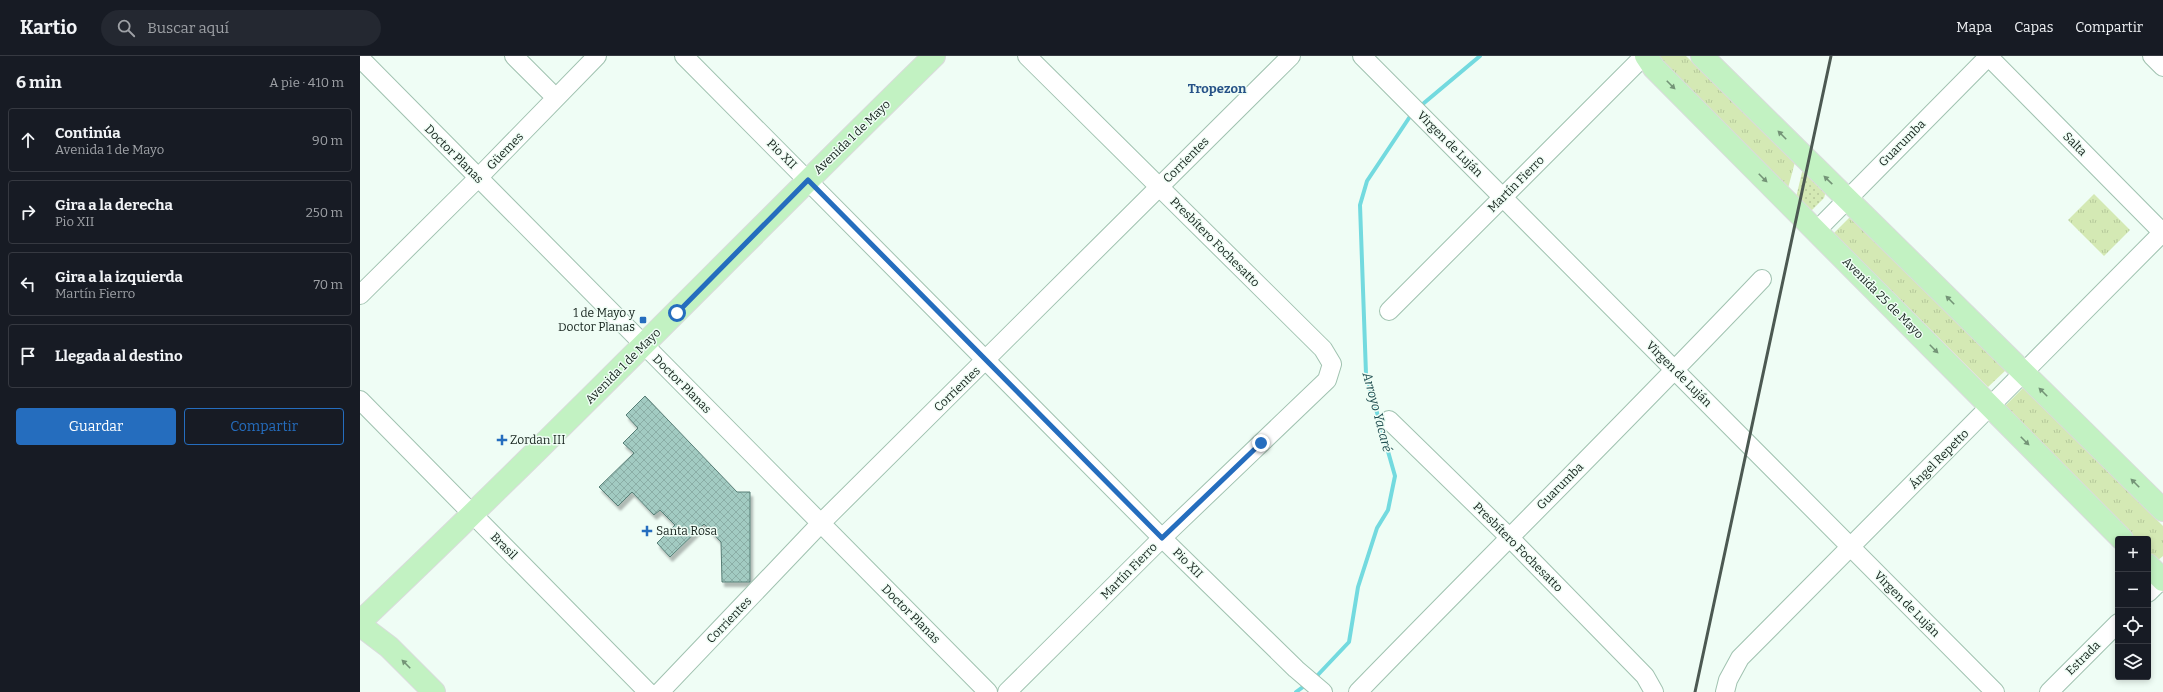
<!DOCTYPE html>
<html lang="es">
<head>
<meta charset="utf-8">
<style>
  :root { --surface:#171b24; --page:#242831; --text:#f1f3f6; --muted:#9ea1a6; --line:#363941; --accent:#256dbe }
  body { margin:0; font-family:Bitter,serif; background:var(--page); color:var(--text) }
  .controls { position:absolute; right:12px; bottom:12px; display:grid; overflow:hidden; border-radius:4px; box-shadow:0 2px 6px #0003 }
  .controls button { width:36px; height:36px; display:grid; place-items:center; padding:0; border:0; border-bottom:1px solid var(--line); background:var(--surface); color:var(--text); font:20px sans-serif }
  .stop { position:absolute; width:12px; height:12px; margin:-9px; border:3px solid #256dbe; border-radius:50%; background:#fff }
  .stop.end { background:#256dbe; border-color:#fff; box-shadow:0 1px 4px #0008 }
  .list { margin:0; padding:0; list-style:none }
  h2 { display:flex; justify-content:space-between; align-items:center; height:52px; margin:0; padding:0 16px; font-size:17px }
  h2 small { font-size:13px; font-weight:400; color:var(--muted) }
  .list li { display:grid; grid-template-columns:26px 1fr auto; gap:12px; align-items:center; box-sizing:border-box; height:64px; margin:0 8px 8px; padding:0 8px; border:1px solid var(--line); border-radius:4px }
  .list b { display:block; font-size:15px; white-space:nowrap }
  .list p { margin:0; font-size:13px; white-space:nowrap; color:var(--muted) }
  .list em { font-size:13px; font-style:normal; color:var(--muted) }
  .actions { display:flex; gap:8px; padding:12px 16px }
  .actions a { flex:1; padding:9px 0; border:1px solid var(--accent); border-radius:4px; text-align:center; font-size:14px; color:var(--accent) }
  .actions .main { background:var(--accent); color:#fff }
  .icon { flex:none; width:22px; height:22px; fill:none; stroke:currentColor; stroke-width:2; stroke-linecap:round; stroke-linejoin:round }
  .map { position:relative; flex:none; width:1803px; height:636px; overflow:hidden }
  header { display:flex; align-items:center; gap:24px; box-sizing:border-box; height:56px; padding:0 20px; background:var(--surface); border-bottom:1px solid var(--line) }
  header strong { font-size:19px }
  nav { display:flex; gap:22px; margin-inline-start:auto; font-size:14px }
  .search { width:280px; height:36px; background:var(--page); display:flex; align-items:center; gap:10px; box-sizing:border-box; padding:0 14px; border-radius:22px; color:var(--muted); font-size:15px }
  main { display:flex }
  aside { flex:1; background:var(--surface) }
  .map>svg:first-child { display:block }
  .grass { fill:url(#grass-dots) }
  .park { fill:url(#park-tufts) }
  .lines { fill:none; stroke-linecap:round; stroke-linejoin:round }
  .stream { stroke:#73dadf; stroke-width:4 }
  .building { fill:url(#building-cross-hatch); stroke:#577e76; filter:url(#shadow) }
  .minor-casing { stroke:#a0c2b0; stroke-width:20 }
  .major-casing { stroke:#d9dbdb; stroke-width:24 }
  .minor { stroke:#fff; stroke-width:18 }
  .major { stroke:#c2f2c2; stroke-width:22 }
  .rail { stroke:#4c5952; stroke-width:3 }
  .oneway { fill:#749477 }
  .route { stroke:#256dbe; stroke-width:5 }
  .poi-dot { fill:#256dbe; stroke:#effdf5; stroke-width:1.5 }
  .labels { text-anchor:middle; stroke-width:3; stroke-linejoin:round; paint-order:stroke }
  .street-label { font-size:12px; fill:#14211b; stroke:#effdf5 }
  .poi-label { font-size:12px; fill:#14211b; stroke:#effdf5; text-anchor:start }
  .neighbourhood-label { font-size:13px; font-weight:bold; fill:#265287; stroke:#effdf5 }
  .water-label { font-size:13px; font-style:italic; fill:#1f4d4f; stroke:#effdf5 }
</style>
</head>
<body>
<header>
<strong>Kartio</strong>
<div class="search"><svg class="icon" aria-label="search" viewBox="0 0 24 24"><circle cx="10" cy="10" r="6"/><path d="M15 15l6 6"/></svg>Buscar aquí</div>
<nav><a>Mapa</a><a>Capas</a><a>Compartir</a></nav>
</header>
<main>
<aside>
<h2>6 min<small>A pie · 410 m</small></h2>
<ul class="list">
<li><svg class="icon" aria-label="ahead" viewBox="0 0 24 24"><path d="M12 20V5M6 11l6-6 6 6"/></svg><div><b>Continúa</b><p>Avenida 1 de Mayo</p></div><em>90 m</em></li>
<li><svg class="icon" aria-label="right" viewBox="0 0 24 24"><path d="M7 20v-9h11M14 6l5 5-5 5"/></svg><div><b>Gira a la derecha</b><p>Pio XII</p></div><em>250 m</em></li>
<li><svg class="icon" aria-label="left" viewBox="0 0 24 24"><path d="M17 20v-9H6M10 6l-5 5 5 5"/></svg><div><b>Gira a la izquierda</b><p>Martín Fierro</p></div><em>70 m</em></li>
<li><svg class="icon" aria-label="arrive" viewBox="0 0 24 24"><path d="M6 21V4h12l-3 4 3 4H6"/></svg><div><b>Llegada al destino</b></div></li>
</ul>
<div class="actions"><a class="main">Guardar</a><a>Compartir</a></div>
</aside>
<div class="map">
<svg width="1803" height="636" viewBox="0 0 1803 636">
  <defs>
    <pattern id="grass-dots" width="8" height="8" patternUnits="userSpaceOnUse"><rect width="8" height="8" fill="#d4e9b4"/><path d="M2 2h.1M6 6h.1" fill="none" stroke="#b5c89a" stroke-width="1.8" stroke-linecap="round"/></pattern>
    <pattern id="park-tufts" width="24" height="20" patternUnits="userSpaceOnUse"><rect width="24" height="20" fill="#d4e9b4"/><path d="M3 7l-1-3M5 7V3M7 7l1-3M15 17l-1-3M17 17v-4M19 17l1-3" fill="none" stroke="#b5c89a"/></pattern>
    <pattern id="building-cross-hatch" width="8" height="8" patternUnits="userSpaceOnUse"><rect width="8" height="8" fill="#a2cbc2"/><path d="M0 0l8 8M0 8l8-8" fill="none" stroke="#8baea6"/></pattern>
    <filter id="shadow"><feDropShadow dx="2.5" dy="4.5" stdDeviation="1" flood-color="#0004"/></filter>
  </defs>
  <rect width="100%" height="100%" fill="#effdf5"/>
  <path class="grass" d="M1443,112L1466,135L1464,142L1448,158L1434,150Z"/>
  <path class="park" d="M1290,0H1326L1435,106L1427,136Z
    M1734,138L1770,174L1744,200L1708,164Z
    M1492,159L1646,314L1628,331L1474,177Z
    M1664,331L1803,470V500L1797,505L1788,496V483H1775L1644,351Z"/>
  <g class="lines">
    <path class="stream" d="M1064,47L1120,0
      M954,623L989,586L998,531L1017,472L1028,454L1035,420L1006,318L1000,149L1007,125L1051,59
      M936,636L947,628"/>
  </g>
  <path class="building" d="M285,340L377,436H390V526H362L361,486L344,468L310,501L297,487L315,469L300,454L294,459L272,436L258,450L239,431L274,397L263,387L278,372L266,359Z"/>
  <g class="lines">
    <g class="minor-casing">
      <path id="minor" d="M154,0L196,42
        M324,0L802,482L936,613L963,636
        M1002,0L1635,636
        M1628,0L1803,177
        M1792,0L1803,11
        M0,2L628,636
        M1456,175L1629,0
        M0,239L118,122L237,0
        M1029,255L1284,0
        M0,344L288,636
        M1029,364L1149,481L1285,620L1294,636
        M1788,537L1803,522
        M300,636L461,467L931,0
        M647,636L802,482L967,324L972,308L963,293L667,0
        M998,636C1132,498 1269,363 1402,223
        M1365,636L1368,624L1380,602L1803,176
        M1689,636L1758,567"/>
    </g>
    <g class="major-casing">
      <path id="major" d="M1286,0L1294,12L1762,483
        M1342,0L1803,454
        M1788,509L1803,524
        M0,566C195,381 382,188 574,0
        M0,569L29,591L74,636"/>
    </g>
    <use href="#minor" class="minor"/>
    <use href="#major" class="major"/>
    <path class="rail" d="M1335,636L1471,0"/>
  </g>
  <defs><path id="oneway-solid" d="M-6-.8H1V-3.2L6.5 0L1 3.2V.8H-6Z"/></defs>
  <g class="oneway">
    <use href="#oneway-solid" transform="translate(1311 29) rotate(45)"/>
    <use href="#oneway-solid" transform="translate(1422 79) rotate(-135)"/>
    <use href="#oneway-solid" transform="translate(1403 122) rotate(45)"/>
    <use href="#oneway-solid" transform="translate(1468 124) rotate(-136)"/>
    <use href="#oneway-solid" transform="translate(1590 244) rotate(-135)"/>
    <use href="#oneway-solid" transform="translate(1574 293) rotate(45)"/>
    <use href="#oneway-solid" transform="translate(1683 336) rotate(-135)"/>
    <use href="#oneway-solid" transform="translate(1665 385) rotate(45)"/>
    <use href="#oneway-solid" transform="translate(1775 427) rotate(-135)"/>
    <use href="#oneway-solid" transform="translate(46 608) rotate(-135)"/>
  </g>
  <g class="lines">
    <path class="route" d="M317,257L448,124L802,482L901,387"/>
  </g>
  <g class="poi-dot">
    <rect x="279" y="260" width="8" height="8" rx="2"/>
    <path d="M140 378h4v4h4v4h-4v4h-4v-4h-4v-4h4z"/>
    <path d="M285 469h4v4h4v4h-4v4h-4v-4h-4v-4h4z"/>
  </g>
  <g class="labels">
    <g class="street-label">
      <text transform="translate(492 81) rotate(-44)" y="4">Avenida 1 de Mayo</text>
      <text transform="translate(1542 87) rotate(-45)" y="4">Guarumba</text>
      <text transform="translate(1090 88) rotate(45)" y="4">Virgen de Luján</text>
      <text transform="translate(1715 88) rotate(45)" y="4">Salta</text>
      <text transform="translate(145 95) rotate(-46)" y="4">Güemes</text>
      <text transform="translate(94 98) rotate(45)" y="4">Doctor Planas</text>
      <text transform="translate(422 98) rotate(45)" y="4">Pio XII</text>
      <text transform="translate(826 104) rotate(-45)" y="4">Corrientes</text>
      <text transform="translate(1156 128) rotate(-45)" y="4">Martín Fierro</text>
      <text transform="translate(855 186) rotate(45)" y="4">Presbítero Fochesatto</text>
      <text transform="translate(1523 242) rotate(45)" y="4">Avenida 25 de Mayo</text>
      <text transform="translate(263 310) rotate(-45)" y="4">Avenida 1 de Mayo</text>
      <text transform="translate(1319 318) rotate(45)" y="4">Virgen de Luján</text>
      <text transform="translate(322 328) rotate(45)" y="4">Doctor Planas</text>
      <text transform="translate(597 333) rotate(-44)" y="4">Corrientes</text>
      <text transform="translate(1579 403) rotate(-45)" y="4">Ángel Repetto</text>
      <text transform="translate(1200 430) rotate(-45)" y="4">Guarumba</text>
      <text transform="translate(144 490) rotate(45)" y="4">Brasil</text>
      <text transform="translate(1158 491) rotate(45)" y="4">Presbítero Fochesatto</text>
      <text transform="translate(828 507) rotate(45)" y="4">Pio XII</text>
      <text transform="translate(769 515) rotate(-45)" y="4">Martín Fierro</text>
      <text transform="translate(1547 548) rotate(45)" y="4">Virgen de Luján</text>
      <text transform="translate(551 558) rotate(45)" y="4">Doctor Planas</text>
      <text transform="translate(369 564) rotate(-46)" y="4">Corrientes</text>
      <text transform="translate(1723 602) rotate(-45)" y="4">Estrada</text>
    </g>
    <g class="poi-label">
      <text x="275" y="261" text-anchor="end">1 de Mayo y<tspan x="275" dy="14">Doctor Planas</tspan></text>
      <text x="150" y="388">Zordan III</text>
      <text x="296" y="479">Santa Rosa</text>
    </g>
    <g class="neighbourhood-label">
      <text x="857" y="37">Tropezon</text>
    </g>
    <g class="water-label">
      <text transform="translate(1018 356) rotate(75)" y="5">Arroyo Yacaré</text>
    </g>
  </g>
</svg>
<div class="controls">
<button>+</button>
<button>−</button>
<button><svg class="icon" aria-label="locate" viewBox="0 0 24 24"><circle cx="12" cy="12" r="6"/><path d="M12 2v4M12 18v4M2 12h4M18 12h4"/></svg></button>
<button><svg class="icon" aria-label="layers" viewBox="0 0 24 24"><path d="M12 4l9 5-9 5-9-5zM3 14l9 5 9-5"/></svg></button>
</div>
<div class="stop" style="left:317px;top:257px"></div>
<div class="stop end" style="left:901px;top:387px"></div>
</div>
</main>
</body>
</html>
